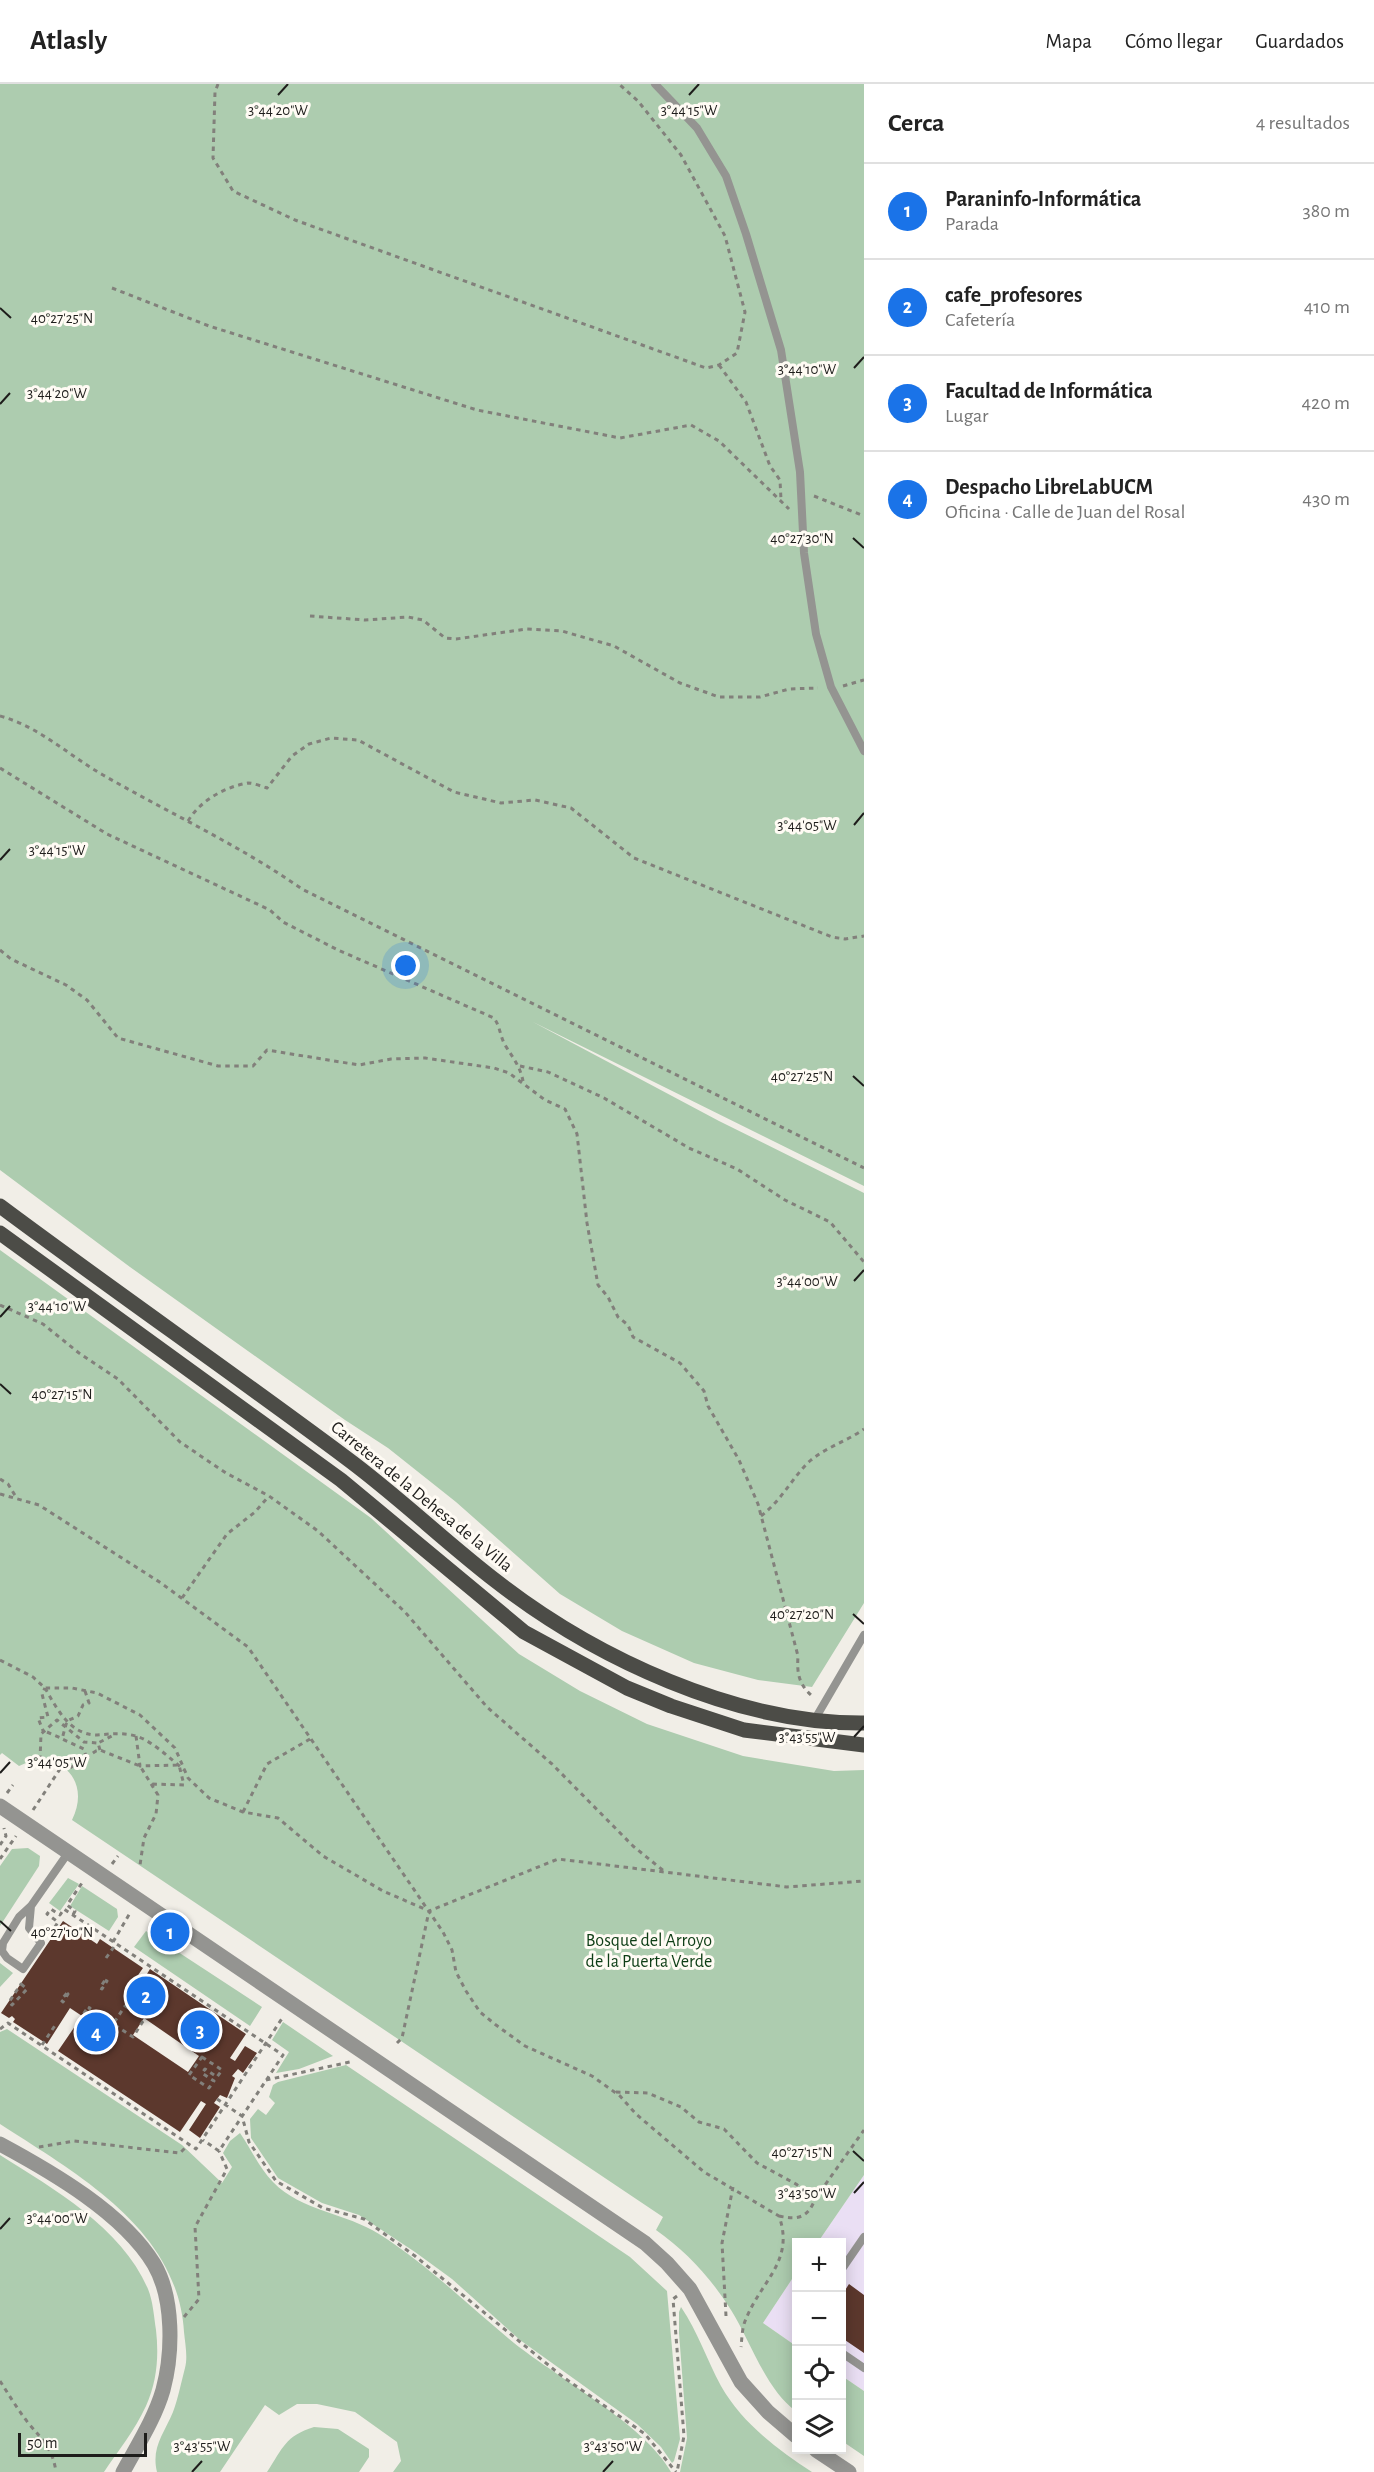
<!DOCTYPE html>
<html lang="es">
<head>
<meta charset="utf-8">
<style>
  :root { --surface:#fff; --page:#f6f6f6; --text:#222; --muted:#767676; --line:#e0e0e0; --accent:#1a73e8 }
  body { margin:0; font-family:"Alegreya Sans",sans-serif; background:var(--page); color:var(--text) }
  .controls { position:absolute; right:18px; bottom:18px; display:grid; overflow:hidden; border-radius:0px; box-shadow:0 3px 15px #0003 }
  .controls button { width:54px; height:54px; display:grid; place-items:center; padding:0; border:0; border-bottom:2px solid var(--line); background:var(--surface); color:var(--text); font:30px sans-serif }
  .scale { position:absolute; left:18px; bottom:15px; width:129px; box-sizing:border-box; padding-left:6px; border:3px solid #1e1d1b; border-top:0; font-size:16px; line-height:21px; white-space:nowrap; color:#1e1d1b; -webkit-text-stroke:4px #fffbf4; paint-order:stroke }
  .you { position:absolute; left:406px; top:882px; width:21px; height:21px; margin:-15px; border:4px solid #fff; border-radius:50%; background:#1a73e8; box-shadow:0 0 0 9px #1a73e833 }
  .badge { display:grid; place-items:center; width:39px; height:39px; border-radius:50%; background:var(--accent); color:#fff; font-size:20px; font-weight:700 }
  .pin { position:absolute; translate:-50% -50%; border:3px solid #fff; box-shadow:0 2px 6px #0006 }
  .list { margin:0; padding:0; list-style:none }
  h2 { display:flex; justify-content:space-between; align-items:center; height:78px; margin:0; padding:0 24px; font-size:26px }
  h2 small { font-size:20px; font-weight:400; color:var(--muted) }
  .list li { display:grid; grid-template-columns:39px 1fr auto; gap:18px; align-items:center; box-sizing:border-box; height:96px; padding:0 24px; border-top:2px solid var(--line) }
  .list b { display:block; font-size:22px; white-space:nowrap }
  .list p { margin:0; font-size:20px; white-space:nowrap; color:var(--muted) }
  .list em { font-size:20px; font-style:normal; color:var(--muted) }
  .icon { flex:none; width:33px; height:33px; fill:none; stroke:currentColor; stroke-width:2; stroke-linecap:round; stroke-linejoin:round }
  .map { position:relative; flex:none; width:864px; height:2388px; overflow:hidden }
  header { display:flex; align-items:center; gap:36px; box-sizing:border-box; height:84px; padding:0 30px; background:var(--surface); border-bottom:2px solid var(--line) }
  header strong { font-size:28px }
  nav { display:flex; gap:33px; margin-inline-start:auto; font-size:21px }
  main { display:flex }
  aside { flex:1; background:var(--surface) }
  .map>svg:first-child { display:block }
  .commercial { fill:#eadff4 }
  .green { fill:#adccaf }
  .building { fill:#5c382d; fill-rule:evenodd }
  .lines { fill:none; stroke-linecap:round; stroke-linejoin:round }
  .path { stroke:#82807b; stroke-width:3; stroke-dasharray:4.5 4.5; stroke-linecap:butt }
  .service { stroke:#949491; stroke-width:8 }
  .minor { stroke:#949491; stroke-width:15 }
  .primary { stroke:#4c4c47; stroke-width:15 }
  .ticks { fill:none; stroke:#1e1d1b; stroke-width:2 }
  .labels { text-anchor:middle; stroke-width:6; stroke-linejoin:round; paint-order:stroke }
  .street-label { font-size:18px; fill:#1e1d1b; stroke:#fffbf4 }
  .park-label { font-size:18px; fill:#0d3d15; stroke:#fffbf4 }
  .ticks-label { font-size:15px; text-anchor:middle; fill:#1e1d1b; stroke:#fffbf4; stroke-width:6; stroke-linejoin:round; paint-order:stroke }
</style>
</head>
<body>
<header>
<strong>Atlasly</strong>
<nav><a>Mapa</a><a>Cómo llegar</a><a>Guardados</a></nav>
</header>
<main>
<div class="map">
<svg width="864" height="2388" viewBox="0 0 864 2388">
  <rect width="100%" height="100%" fill="#f1eee7"/>
  <path class="commercial" d="M864,2091V2307L842,2292V2158H818Z
    M796,2189V2262L763,2239Z"/>
  <path class="green" d="M0,0H864V1102L533,938L719,1037L864,1109V1519L812,1603L758,1596L694,1579L622,1547L560,1510L456,1418L388,1364L345,1336L130,1183L0,1086Z
    M0,1166L371,1434L519,1570L580,1607L647,1640L743,1672L834,1687L864,1686V2091L818,2158H796V2189L763,2239L796,2262V2327C766,2306 750,2256 731,2226C711,2194 686,2167 656,2146L663,2133L72,1736C92,1696 59,1664 19,1682L2,1669L0,1671Z
    M28,1764L40,1772L39,1782L0,1842V1782L12,1765Z
    M68,1794L79,1800L60,1827L49,1819Z
    M82,1802L117,1825L118,1833L109,1847L70,1822Z
    M146,1847L262,1923L250,1942L134,1863Z
    M0,1879L13,1889L0,1903Z
    M283,1938L333,1972L299,1985L276,1989L289,1968L272,1956Z
    M7,1945L182,2061L222,2099L232,2083L223,2069L230,2057L240,2049C251,2065 260,2085 273,2098C301,2127 346,2129 379,2150C428,2181 469,2222 514,2259C559,2295 644,2340 671,2388H393L401,2377L397,2358L355,2328L317,2320H297L279,2331L265,2321L220,2388H157C151,2363 164,2350 173,2328C178,2315 181,2299 185,2284C188,2273 185,2259 184,2248C178,2145 77,2090 0,2040V1948Z
    M346,1981L630,2173L667,2207L680,2355L674,2377L672,2379L661,2363L637,2340L520,2256L452,2195L415,2168L359,2131L322,2119L278,2094L251,2054L250,2035L258,2025L266,2031L275,2019L269,2013L273,2001L278,1998Z
    M0,2071C54,2105 122,2144 148,2205C153,2217 154,2233 156,2246C159,2272 157,2298 146,2322C135,2346 118,2367 104,2388H0Z
    M681,2223C698,2248 707,2276 721,2302C742,2339 777,2365 812,2388H680L687,2354L679,2249V2228Z
    M842,2292L864,2307V2372L842,2357Z
    M314,2343L338,2345L369,2365V2373L359,2388H267C283,2364 285,2352 314,2343Z"/>
  <path class="building" d="M63,1837L97,1860L100,1855L143,1884L136,1894L142,1898L150,1885L246,1950L230,1974L235,1977L245,1962L257,1969L243,1989L238,1985L232,1992L235,1994L227,2014L220,2011L214,2019L220,2023L200,2054L189,2046L206,2020L201,2017L180,2048L58,1967L82,1932L70,1924L47,1960L13,1938L15,1935L12,1932L9,1934L1,1929ZM144,1934L199,1972L188,1988L133,1951Z
    M849,2200L864,2211V2269L842,2254V2211Z"/>
  <g class="lines">
    <path class="path" d="M218,0L215,8L213,74L233,107L295,136L706,284L719,281L737,269L745,228L725,152L681,71L638,17L619,0
      M112,204L209,242L477,326L620,354L691,341L719,357L789,425
      M719,281L746,318L770,382L780,396L781,416
      M814,412L864,432
      M310,532L365,536L408,533L423,536L445,554L456,555L527,545L562,547L614,562L680,599L719,613H760L789,605L818,604
      M843,602L864,596
      M0,632C40,643 68,671 103,691C169,729 239,761 302,805L864,1084
      M0,684L107,750L270,826L283,838L338,866L494,934C500,942 500,952 505,961C513,974 520,982 523,997
      M188,737C200,717 224,703 248,699C253,699 261,702 267,704L292,672L309,660L331,654L358,656L454,708L501,719L535,716L571,724L634,774L832,853L845,855L864,852
      M0,866L11,875L66,901L87,916L118,954L218,982H253L267,966L359,981L391,975L425,974L494,984L509,989L545,1016L565,1025L577,1050L587,1139L598,1201L608,1213L618,1233L628,1241L633,1253L680,1279L704,1307L708,1322L739,1376L758,1420L798,1572C797,1588 798,1599 811,1611
      M520,982L548,988L604,1014L689,1064L737,1085L785,1116L830,1138L864,1178
      M0,1221L43,1240L79,1269L118,1295L180,1358L226,1389L269,1412L318,1447L405,1528L487,1623L552,1680L633,1762L665,1788
      M0,1395L8,1400L16,1413
      M0,1410L39,1421L161,1499L248,1563L443,1848L452,1866L456,1888L466,1907L480,1928L496,1941L525,1962L592,1992L620,2012L636,2030L704,2088L779,2132C795,2177 761,2197 746,2235C742,2243 742,2254 741,2263
      M761,1432C783,1415 793,1392 811,1376C827,1363 847,1357 864,1345
      M182,1514L227,1450L255,1428L269,1412
      M0,1576L33,1593L45,1604H72L97,1609L140,1631L175,1664L188,1694L209,1714L243,1728L278,1734L323,1772L383,1807L427,1826
      M45,1604C57,1625 70,1651 97,1651C111,1650 125,1648 139,1653C154,1659 171,1675 184,1686
      M85,1607L89,1619L83,1621L78,1632L67,1637L62,1655L84,1665L86,1673
      M47,1648L61,1654
      M44,1649L38,1634L48,1633L42,1610L45,1604
      M136,1652L140,1682L179,1681L184,1701L152,1700
      M100,1666L98,1659L116,1650
      M40,1676L41,1650L57,1636L84,1658L98,1659
      M7,1709L13,1701
      M33,1726L62,1682L67,1686L96,1667L100,1666L140,1682L158,1711L156,1730L144,1754L140,1781
      M243,1728L267,1680L310,1655
      M0,1761L6,1752L4,1744
      M0,1775L16,1752
      M112,1780L118,1772
      M73,1831L75,1827L67,1821L84,1796
      M50,1851L58,1838L47,1830L51,1825L60,1831L64,1825L283,1971L219,2067L203,2056
      M113,1858L130,1829
      M106,1874L116,1860
      M105,1896L107,1897L102,1905L100,1904Z
      M21,1900L27,1905L12,1921L9,1918Z
      M67,1909L68,1910L63,1918L61,1916Z
      M125,1922L145,1934L133,1953L113,1940Z
      M88,1923L90,1924L83,1933L82,1932Z
      M0,1945L8,1939L196,2065L283,1933
      M397,1959L402,1954L429,1827L558,1775L787,1803L864,1797
      M42,1961L56,1940
      M202,1973L222,1986L217,1993L205,1985L202,1989L214,1997L209,2004L189,1991Z
      M266,1996L350,1978
      M616,2008L648,2009L681,2023L699,2038L724,2045L757,2079L796,2100L815,2115
      M217,2015L242,2032L249,2058L276,2097L323,2124L364,2135L415,2172L563,2293L645,2350L676,2388
      M39,2063L74,2057L180,2069L189,2060
      M779,2132C798,2136 808,2134 815,2115L864,2046
      M677,2212L673,2215L684,2352L677,2388
      M726,2232L722,2159L733,2103
      M184,2233L199,2215L195,2143L227,2085L219,2067
      M0,2297C9,2311 18,2326 29,2340C43,2356 53,2366 56,2388"/>
    <path class="service" d="M655,0L697,44L726,92L746,150L781,266L800,388L804,469L816,550L831,603L864,667
      M815,1635L864,1551
      M31,1822L29,1844L41,1859L23,1885L7,1874L2,1867L3,1859L19,1833L31,1822L68,1769
      M842,2185L864,2153
      M842,2269L864,2284"/>
    <path class="minor" d="M0,1722L645,2159L667,2179L690,2205L741,2298L768,2328L796,2352
      M0,2060C52,2088 123,2129 154,2180C174,2214 173,2269 163,2306C155,2334 137,2362 123,2388
      M816,2366L849,2388"/>
    <path class="primary" d="M0,1122C114,1207 231,1288 345,1373C398,1412 444,1457 496,1497C595,1574 736,1640 864,1639
      M0,1149L341,1396L524,1548L627,1604L671,1622L744,1646L864,1661"/>
  </g>
  <path class="ticks" d="M278,11L288,0M689,11L699,0M0,224L11,234M854,284L864,273M0,320L10,309M853,454L864,464M854,741L864,729M0,776L10,765M853,992L864,1002M854,1197L864,1186M0,1233L10,1222M0,1300L11,1310M853,1530L864,1540M854,1653L864,1642M0,1689L10,1678M0,1837L11,1847M853,2067L864,2077M854,2109L864,2098M0,2145L10,2134M192,2388L202,2377M603,2388L613,2377"/>
  <g class="labels">
    <g class="street-label">
      <text transform="translate(422 1412) rotate(39)" y="6">Carretera de la Dehesa de la Villa</text>
    </g>
    <g class="park-label">
      <text x="649" y="1862">Bosque del Arroyo<tspan x="649" dy="21">de la Puerta Verde</tspan></text>
    </g>
  </g>
  <g class="ticks-label">
    <text x="278" y="31">3°44'20"W</text>
    <text x="689" y="31">3°44'15"W</text>
    <text x="62" y="239">40°27'25"N</text>
    <text x="807" y="290">3°44'10"W</text>
    <text x="57" y="314">3°44'20"W</text>
    <text x="802" y="459">40°27'30"N</text>
    <text x="807" y="746">3°44'05"W</text>
    <text x="57" y="771">3°44'15"W</text>
    <text x="802" y="997">40°27'25"N</text>
    <text x="807" y="1202">3°44'00"W</text>
    <text x="57" y="1227">3°44'10"W</text>
    <text x="62" y="1315">40°27'15"N</text>
    <text x="802" y="1535">40°27'20"N</text>
    <text x="807" y="1658">3°43'55"W</text>
    <text x="57" y="1683">3°44'05"W</text>
    <text x="62" y="1853">40°27'10"N</text>
    <text x="802" y="2073">40°27'15"N</text>
    <text x="807" y="2114">3°43'50"W</text>
    <text x="57" y="2139">3°44'00"W</text>
    <text x="202" y="2367">3°43'55"W</text>
    <text x="613" y="2367">3°43'50"W</text>
  </g>
</svg>
<div class="controls">
<button>+</button>
<button>−</button>
<button><svg class="icon" aria-label="locate" viewBox="0 0 24 24"><circle cx="12" cy="12" r="6"/><path d="M12 2v4M12 18v4M2 12h4M18 12h4"/></svg></button>
<button><svg class="icon" aria-label="layers" viewBox="0 0 24 24"><path d="M12 4l9 5-9 5-9-5zM3 14l9 5 9-5"/></svg></button>
</div>
<div class="scale">50 m</div>
<div class="you"></div>
<div class="pin badge" style="left:170px;top:1848px">1</div>
<div class="pin badge" style="left:146px;top:1912px">2</div>
<div class="pin badge" style="left:200px;top:1946px">3</div>
<div class="pin badge" style="left:96px;top:1948px">4</div>
</div>
<aside>
<h2>Cerca<small>4 resultados</small></h2>
<ul class="list">
<li><span class="badge">1</span><div><b>Paraninfo-Informática</b><p>Parada</p></div><em>380 m</em></li>
<li><span class="badge">2</span><div><b>cafe_profesores</b><p>Cafetería</p></div><em>410 m</em></li>
<li><span class="badge">3</span><div><b>Facultad de Informática</b><p>Lugar</p></div><em>420 m</em></li>
<li><span class="badge">4</span><div><b>Despacho LibreLabUCM</b><p>Oficina · Calle de Juan del Rosal</p></div><em>430 m</em></li>
</ul>
</aside>
</main>
</body>
</html>
